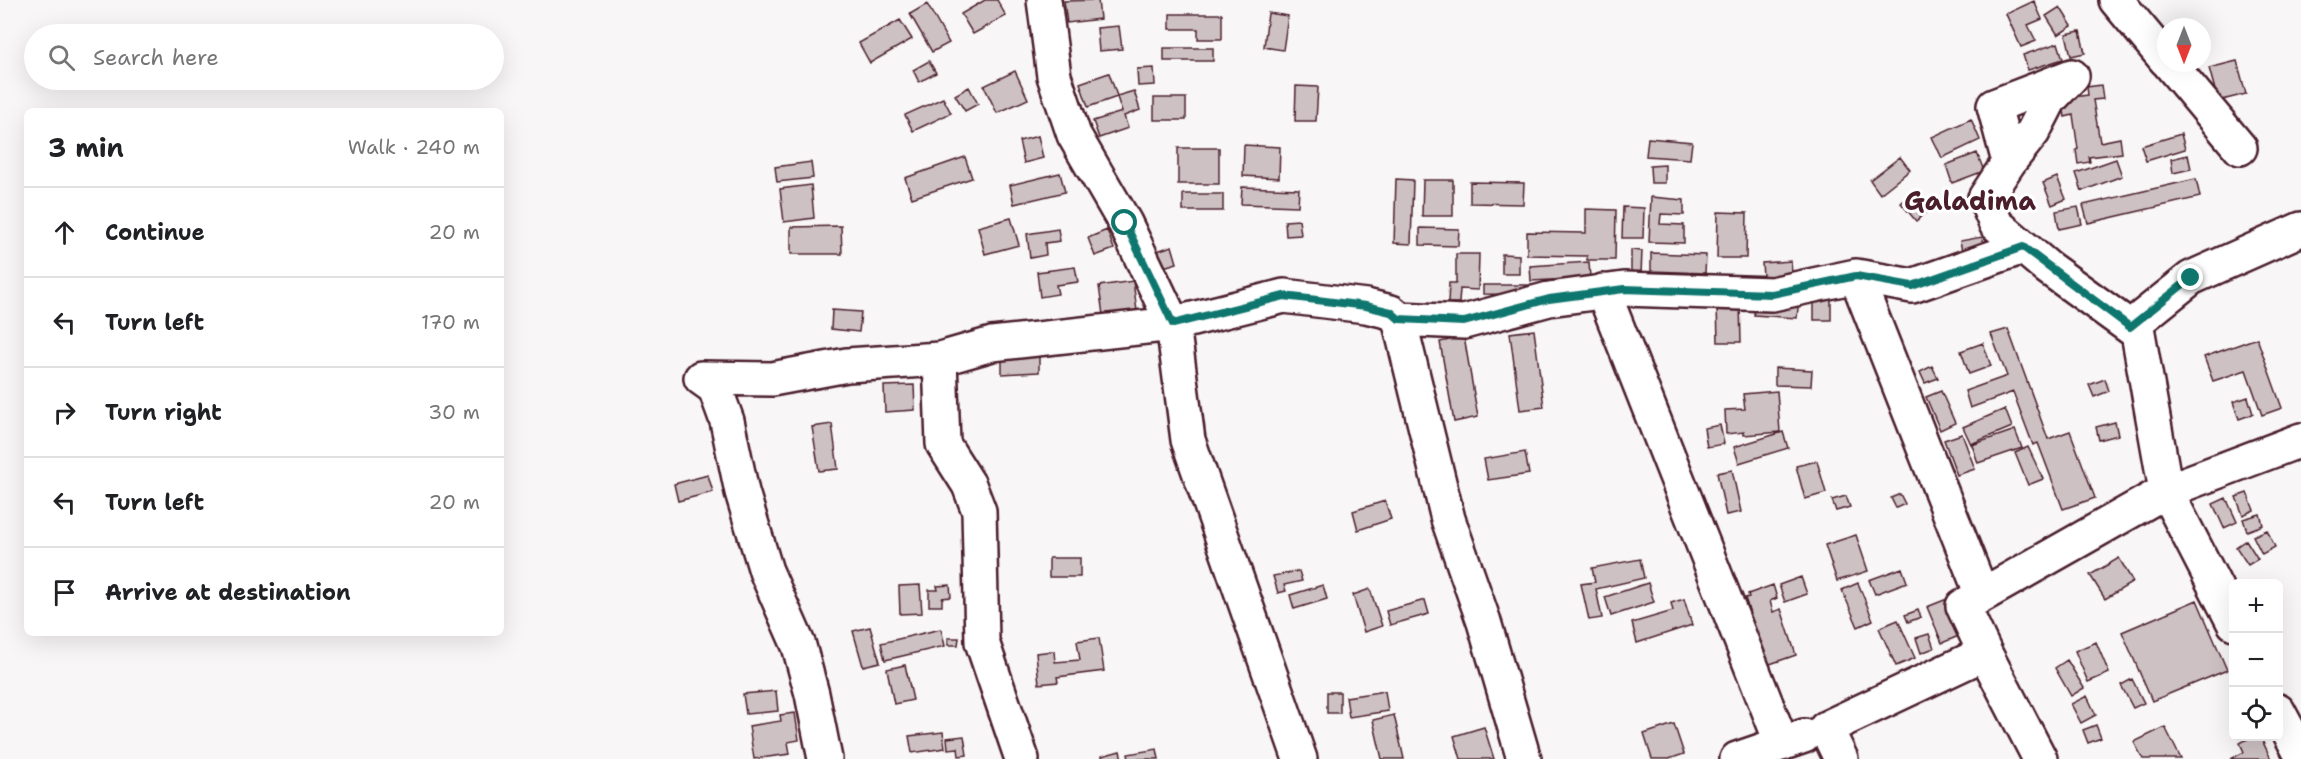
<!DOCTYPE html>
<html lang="en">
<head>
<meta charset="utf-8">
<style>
  :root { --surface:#fff; --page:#f2f2f2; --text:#202124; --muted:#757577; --line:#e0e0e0 }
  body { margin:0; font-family:"Shantell Sans",sans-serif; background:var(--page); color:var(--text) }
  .controls { position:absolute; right:18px; bottom:18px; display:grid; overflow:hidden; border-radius:9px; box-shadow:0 6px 24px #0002 }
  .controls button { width:54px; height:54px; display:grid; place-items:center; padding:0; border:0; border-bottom:2px solid var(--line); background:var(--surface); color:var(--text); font:30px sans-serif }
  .compass { position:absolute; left:2157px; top:18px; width:54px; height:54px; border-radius:50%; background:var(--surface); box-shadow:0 6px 24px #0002; rotate:180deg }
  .stop { position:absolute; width:18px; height:18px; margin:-14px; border:4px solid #0f766e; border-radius:50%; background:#fff }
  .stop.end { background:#0f766e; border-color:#fff; box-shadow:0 2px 6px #0008 }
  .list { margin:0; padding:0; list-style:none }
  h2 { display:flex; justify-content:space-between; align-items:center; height:78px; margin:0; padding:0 24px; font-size:26px }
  h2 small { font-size:20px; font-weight:400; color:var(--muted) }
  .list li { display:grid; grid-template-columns:39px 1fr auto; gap:18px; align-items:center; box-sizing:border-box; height:90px; padding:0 24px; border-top:2px solid var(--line) }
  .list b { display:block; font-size:22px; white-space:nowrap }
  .list em { font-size:20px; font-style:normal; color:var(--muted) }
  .icon { flex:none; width:33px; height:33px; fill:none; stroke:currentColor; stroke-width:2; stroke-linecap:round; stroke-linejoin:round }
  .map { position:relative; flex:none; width:2301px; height:759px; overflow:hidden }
  .search { position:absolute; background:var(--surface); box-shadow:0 6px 24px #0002; left:24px; top:24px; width:480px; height:66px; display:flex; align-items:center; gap:15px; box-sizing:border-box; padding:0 21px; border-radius:33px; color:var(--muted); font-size:22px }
  .panel { position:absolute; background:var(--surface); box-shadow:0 6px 24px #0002; left:24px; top:108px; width:480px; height:528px; border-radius:9px }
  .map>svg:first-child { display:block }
  .building { fill:#cdc1c4; stroke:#4a1f2b; stroke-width:1.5 }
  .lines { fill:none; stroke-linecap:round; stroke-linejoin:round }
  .minor-casing { stroke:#4a1f2b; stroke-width:38 }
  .minor { stroke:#fff; stroke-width:33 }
  .route { stroke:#0f766e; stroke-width:8 }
  .labels { text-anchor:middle; stroke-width:6; stroke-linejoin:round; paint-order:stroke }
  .quarter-label { font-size:26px; font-weight:bold; fill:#4a1f2b; stroke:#fff }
</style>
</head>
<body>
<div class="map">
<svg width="2301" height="759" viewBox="0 0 2301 759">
  <rect width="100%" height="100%" fill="#f8f6f7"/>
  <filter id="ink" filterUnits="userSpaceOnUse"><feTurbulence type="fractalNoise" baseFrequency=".0167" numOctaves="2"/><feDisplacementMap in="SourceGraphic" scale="12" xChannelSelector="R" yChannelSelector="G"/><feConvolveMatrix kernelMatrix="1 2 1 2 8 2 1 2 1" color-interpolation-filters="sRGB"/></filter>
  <g filter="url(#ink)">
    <path class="building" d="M985,0H997L1006,16L973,34L961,14Z
      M1098,0L1100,19L1067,23L1064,1Z
      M2034,1L2042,19L2028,25L2036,41L2021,47L2006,14Z
      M927,4L949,43L932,52L910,14Z
      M2060,7L2072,26L2058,35L2046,16Z
      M1268,13L1288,16L1283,50L1264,47Z
      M1170,14H1222V39H1198V29H1170Z
      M900,20L912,39L870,63L859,43Z
      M1119,26L1122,49L1099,51L1097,28Z
      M2080,31L2085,53L2071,56L2066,34Z
      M2058,43L2063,59L2028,70L2023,55Z
      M1164,48H1213V61H1164Z
      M929,61L936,73L919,82L913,70Z
      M2237,61L2246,94L2218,101L2209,68Z
      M1154,68L1155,85L1138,86L1137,69Z
      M1015,71L1028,99L997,113L984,86Z
      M1109,73L1117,96L1134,91L1140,110L1124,116L1128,128L1099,138L1093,121L1122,112L1117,97L1088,107L1080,83Z
      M2101,85L2103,99L2093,100L2100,142L2120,138L2122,153L2089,157L2090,162L2078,164L2076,150L2078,149L2073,115L2065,117L2061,94L2073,97L2088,95L2087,87Z
      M1296,86L1318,87L1316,121H1295Z
      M969,87L978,104L965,111L955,95Z
      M943,98L951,113L913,131L905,115Z
      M1154,98H1186V120H1154Z
      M1971,119L1980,140L1942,158L1932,137Z
      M2181,134L2185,149L2146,161L2141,146Z
      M1038,136L1043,158L1024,163L1019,141Z
      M1648,138L1692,142L1690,159L1646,156Z
      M1244,145L1280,147L1279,178L1243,176Z
      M1178,148H1219V184H1178Z
      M1977,153L1984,171L1952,183L1946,165Z
      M2188,155L2191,169L2173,173L2171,159Z
      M965,157L972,178L912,198L905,178Z
      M1900,157L1910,170L1880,194L1870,180Z
      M2116,159L2122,176L2082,191L2076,173Z
      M811,162L813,178L777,182L775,167Z
      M1665,165V183H1651L1650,166Z
      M1060,173L1065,192L1014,204L1010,185Z
      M2057,177L2066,199L2052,205L2043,183Z
      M1396,179L1413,180L1411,244L1394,243Z
      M2196,179L2200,197L2088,223L2083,205Z
      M1423,180H1453V216H1422Z
      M1470,182L1524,183L1523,204L1470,203Z
      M811,185L814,218L784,222L780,189Z
      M1242,187L1299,189L1298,206L1241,204Z
      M1913,192L1929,211L1916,221L1901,203Z
      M1183,194H1223V211H1183Z
      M1651,197L1684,200V215L1661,214L1660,224L1684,225V243L1649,242Z
      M1623,207L1644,208L1643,238H1622Z
      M2078,207L2082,224L2059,229L2056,211Z
      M1586,209L1616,210L1615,260H1587V256L1527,255V232L1586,233Z
      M1718,212L1747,213L1746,258H1717Z
      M1011,218L1019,245L985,254L978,227Z
      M1299,220L1301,235L1286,236L1285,221Z
      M841,226L842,254H791V227Z
      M1420,228L1459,229L1458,246L1420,245Z
      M1058,229L1060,241L1045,243L1046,255L1030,258L1027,234Z
      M1107,230L1114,249L1095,256L1088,238Z
      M1982,237L1985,251L1963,256L1960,241Z
      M1172,246L1177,263L1160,268L1154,252Z
      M1631,250L1642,251L1641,274L1631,273Z
      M1651,253L1706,255L1705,273L1651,271Z
      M1456,254H1479L1478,290L1460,289L1459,303H1448L1449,283H1456Z
      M1502,254L1519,255V274H1502Z
      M1791,261L1792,275L1763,276L1762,263Z
      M1589,262L1590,278L1531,281L1530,266Z
      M1075,267L1078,282L1056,285L1058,294L1040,297L1037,272Z
      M1133,281L1137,311L1103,315L1099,286Z
      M1483,285H1531L1530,295L1483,294Z
      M1755,294L1799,298L1797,318L1754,315Z
      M1814,298H1831V320H1814Z
      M1717,304H1740L1741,342H1718Z
      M832,310L861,312L859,332L831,329Z
      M2008,329L2048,439L2070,431L2095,498L2063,509L2038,443L2033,445L2013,392L1970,408L1965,391L2007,376L1991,334Z
      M1534,330L1544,407L1520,410L1510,333Z
      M1464,337L1478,417L1454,422L1440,342Z
      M2257,338L2282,408L2262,415L2246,370L2213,381L2204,357Z
      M1983,343L1991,366L1969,374L1961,351Z
      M1039,351V372L1002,374V353Z
      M1932,366L1938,378L1925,383L1920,372Z
      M1775,368L1812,370L1811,386L1775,385Z
      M2105,379L2109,391L2094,397L2089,385Z
      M914,385L915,410L885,412L884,386Z
      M1777,391L1780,432L1744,435V432L1726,434L1725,410L1745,409L1743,394Z
      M1941,391L1955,423L1940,430L1926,397Z
      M2248,397L2253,414L2239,419L2233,402Z
      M2005,409L2012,427L1971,444L1963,427Z
      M2115,422L2118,435L2099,440L2096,427Z
      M832,424L838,469L819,471L812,427Z
      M1720,425L1724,444L1707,447L1704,428Z
      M2015,430L2022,448L1978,463L1972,445Z
      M1783,432L1788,448L1739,463L1734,447Z
      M1962,434L1975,469L1957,475L1944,440Z
      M2028,447L2043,479L2028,485L2015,453Z
      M1525,452L1529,474L1488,480L1484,459Z
      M1817,461L1826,493L1805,499L1796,466Z
      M1732,470L1741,512L1726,515L1717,473Z
      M708,475L713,492L678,501L674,484Z
      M2247,493L2254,510L2243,515L2236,497Z
      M1900,494L1905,504L1896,508L1891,498Z
      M1846,496L1850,507L1836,511L1832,500Z
      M2226,498L2237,522L2224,528L2213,504Z
      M1385,501L1391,519L1358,530L1353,511Z
      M2260,514L2263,525L2247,531L2243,519Z
      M2267,530L2275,547L2262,554L2253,536Z
      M1856,535L1868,571L1837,581L1825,545Z
      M2246,540L2258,559L2248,565L2236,547Z
      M1049,558H1080V577H1049Z
      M2119,558L2133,582L2105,599L2090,575Z
      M1640,559L1644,578L1596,589L1602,618L1589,620L1581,584L1595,582L1592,568Z
      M1902,568L1907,582L1875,594L1869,580Z
      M1299,571L1302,581L1284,585L1286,591L1278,593L1273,576Z
      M1801,577L1807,594L1785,602L1779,585Z
      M1648,583L1654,602L1611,616L1605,597Z
      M1858,583L1873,620L1858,627L1842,590Z
      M920,585L922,613L900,614L899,586Z
      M950,585L951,597L942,598V606H929V590H938L937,586Z
      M1323,585L1327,599L1294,609L1290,595Z
      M1773,585L1777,598L1770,601L1773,612L1781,609L1796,655L1767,665L1745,598L1749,597L1748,594Z
      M1370,589L1382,626L1364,632L1353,595Z
      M1684,599L1692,625L1637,643L1632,623L1673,611L1671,603Z
      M1947,599L1961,635L1942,643L1927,607Z
      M1425,600L1429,614L1390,625L1386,611Z
      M2197,600L2227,670L2152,701L2122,632Z
      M1918,610L1921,617L1908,622L1905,615Z
      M1898,620L1915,658L1896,666L1879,628Z
      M870,627L880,662L863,666L853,631Z
      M941,629L945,646L885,660L881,643Z
      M1929,634L1934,648L1921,653L1916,638Z
      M948,638H959L958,645H948Z
      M1099,638L1104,671L1057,677L1058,682L1039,684L1036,653L1054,651L1055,662L1080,660L1077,641Z
      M2096,642L2109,673L2088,682L2075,651Z
      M2067,660L2084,688L2071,696L2055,668Z
      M905,665L913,700L894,704L887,669Z
      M2132,679L2144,703L2133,708L2121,685Z
      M776,691L778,711L746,714L743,694Z
      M1385,691L1388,711L1349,717L1346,697Z
      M1327,692H1340V713H1327Z
      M2087,696L2096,715L2081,723L2071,704Z
      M795,713L799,740L788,742L790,754L754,759L749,726L781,721L780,715Z
      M1394,715L1404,759H1382L1373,720Z
      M1674,724L1684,754L1669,759H1652L1644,734Z
      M2096,725L2101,738L2088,743L2083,730Z
      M1484,727L1494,759H1461L1454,736Z
      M2165,727L2181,759H2143L2134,742Z
      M943,732L945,748L912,753L909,736Z
      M964,736L967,755L959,756L958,748L948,749L947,738Z
      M2253,736H2260L2271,759H2231L2244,752L2240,743Z
      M1157,749L1159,759H1129L1128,754Z
      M1120,751L1122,759H1102V756Z"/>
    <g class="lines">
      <g class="minor-casing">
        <path id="minor" d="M1044,0L1054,76L1074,135L1125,223L1173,324L1188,440L1300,759
          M2116,0L2166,60
          M2169,63L2240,148
          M2009,162L1994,106L2072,76L2050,99L2033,132L2009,162L1985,198L1996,224L2047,267L2138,333L2166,491L2234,623
          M1856,276L1982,595
          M1603,291L1782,744
          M1399,319L1448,519L1484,622L1524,759
          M2130,327L2191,278L2301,229
          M940,359L943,444L969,485L979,511L982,642L1022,759
          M2278,711L2301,754
          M825,759L812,694L799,646L766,571L742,492L727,421L715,388L701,378L772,379L847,365L940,359L992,344L1173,324L1284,296L1366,306L1391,312L1399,319L1464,322L1549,299L1624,289L1772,294L1856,276L1912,286L2023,247
          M1737,759L1804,736
          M1841,759L1826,728L1985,653
          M2040,759L1985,653L1963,606L2166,491L2301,440"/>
      </g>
      <use href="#minor" class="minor"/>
    </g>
  </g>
  <g class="lines" filter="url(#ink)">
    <path class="route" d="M1125,223L1173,324L1284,296L1366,306L1391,312L1399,319L1464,322L1549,299L1624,289L1772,294L1856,276L1912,286L2023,247L2130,327L2191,278"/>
  </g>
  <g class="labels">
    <g class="quarter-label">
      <text x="1970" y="210">Galadima</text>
    </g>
  </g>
</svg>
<div class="controls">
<button>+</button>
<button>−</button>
<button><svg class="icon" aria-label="locate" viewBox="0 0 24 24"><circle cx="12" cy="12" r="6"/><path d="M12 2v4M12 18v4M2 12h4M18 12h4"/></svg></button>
</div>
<svg class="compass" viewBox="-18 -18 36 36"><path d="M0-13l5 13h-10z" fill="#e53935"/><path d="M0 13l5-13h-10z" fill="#757577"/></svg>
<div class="stop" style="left:1125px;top:223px"></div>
<div class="stop end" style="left:2191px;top:278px"></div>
<div class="search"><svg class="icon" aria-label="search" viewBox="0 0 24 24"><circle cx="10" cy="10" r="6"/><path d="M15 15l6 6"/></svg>Search here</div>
<section class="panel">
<h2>3 min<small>Walk · 240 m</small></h2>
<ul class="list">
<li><svg class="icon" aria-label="ahead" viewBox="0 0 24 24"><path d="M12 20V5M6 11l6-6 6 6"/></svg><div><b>Continue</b></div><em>20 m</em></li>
<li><svg class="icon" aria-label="left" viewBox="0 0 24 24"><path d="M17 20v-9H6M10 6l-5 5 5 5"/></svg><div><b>Turn left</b></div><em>170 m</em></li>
<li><svg class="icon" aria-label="right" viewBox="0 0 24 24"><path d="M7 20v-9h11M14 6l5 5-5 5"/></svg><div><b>Turn right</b></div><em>30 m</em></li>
<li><svg class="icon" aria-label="left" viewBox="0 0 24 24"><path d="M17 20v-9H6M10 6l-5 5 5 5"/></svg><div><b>Turn left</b></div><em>20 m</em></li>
<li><svg class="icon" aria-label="arrive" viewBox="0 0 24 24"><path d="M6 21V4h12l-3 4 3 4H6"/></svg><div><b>Arrive at destination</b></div></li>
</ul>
</section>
</div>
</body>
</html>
